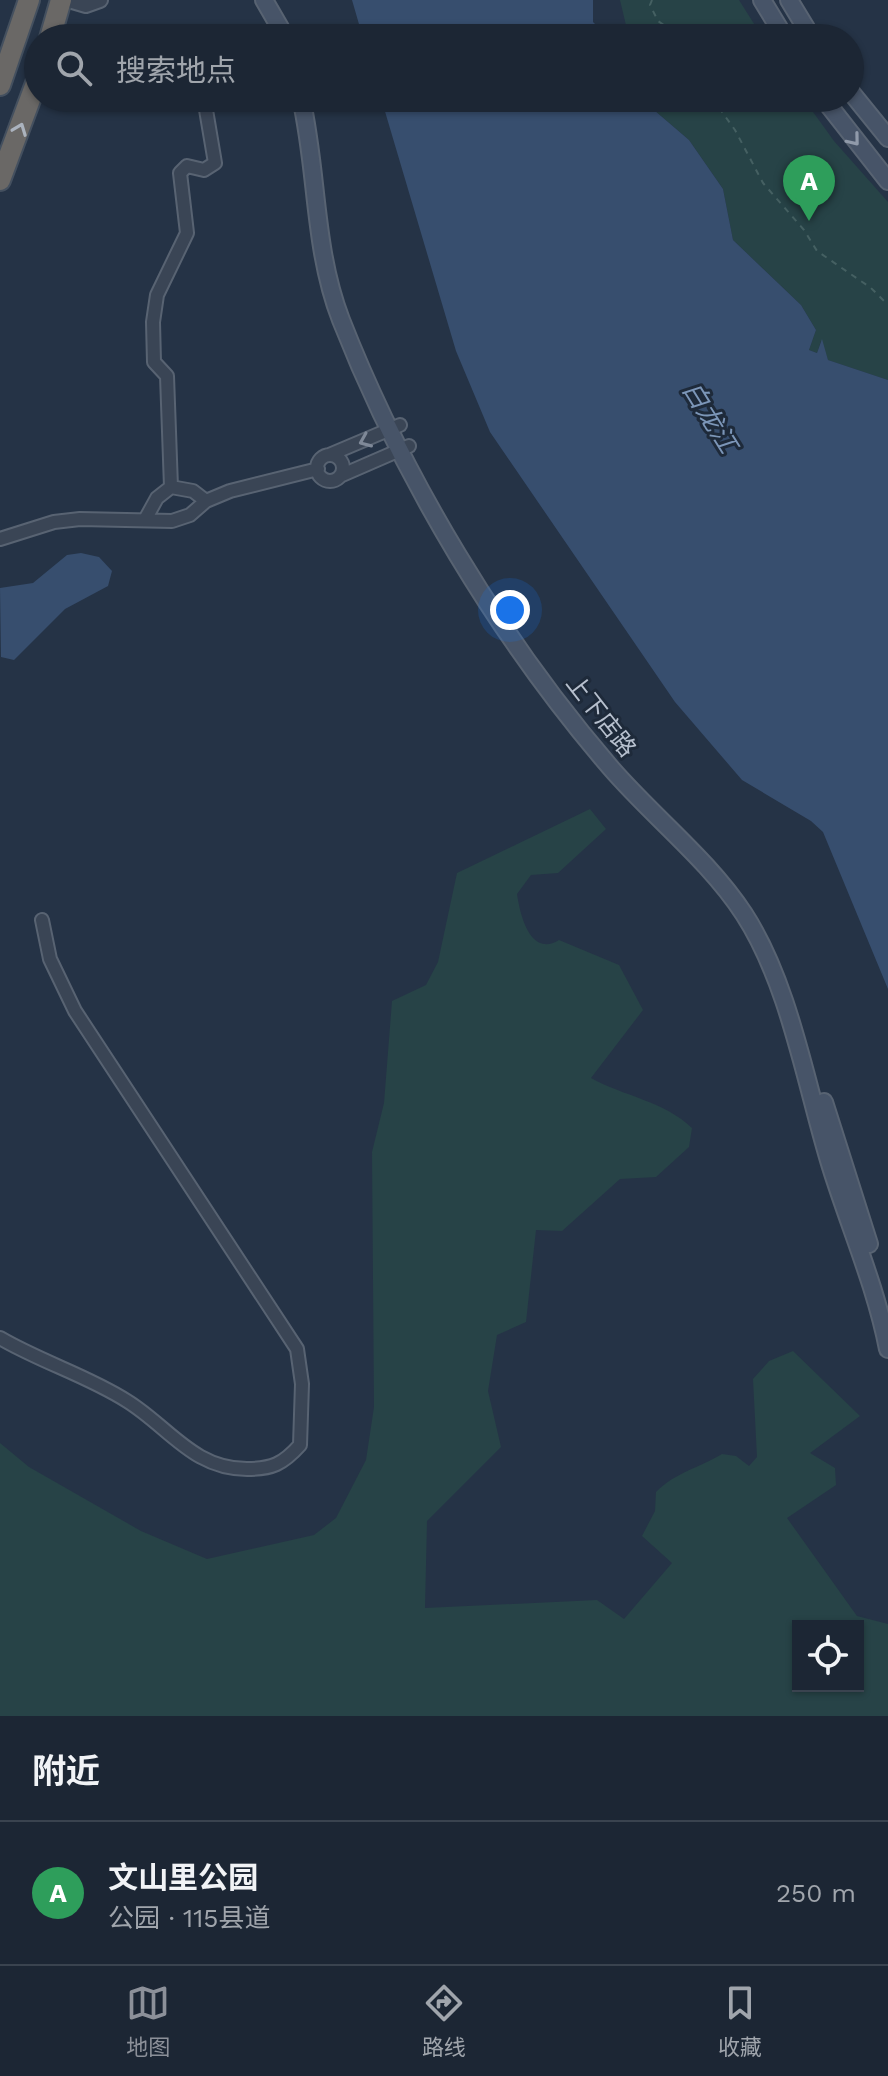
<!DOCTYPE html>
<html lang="zh">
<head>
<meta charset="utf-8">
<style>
  :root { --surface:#1c2634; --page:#293240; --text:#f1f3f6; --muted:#a0a5ac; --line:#3a434f; --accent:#8c9099 }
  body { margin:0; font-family:"Work Sans","Noto Sans SC",sans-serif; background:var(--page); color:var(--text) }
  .controls { position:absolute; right:24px; bottom:24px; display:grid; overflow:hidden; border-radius:0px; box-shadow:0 2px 6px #0004 }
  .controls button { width:72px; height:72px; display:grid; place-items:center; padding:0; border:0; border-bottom:2px solid var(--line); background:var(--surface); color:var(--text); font:40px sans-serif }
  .you { position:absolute; left:510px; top:610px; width:28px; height:28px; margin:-20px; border:6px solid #fff; border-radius:50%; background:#1a73e8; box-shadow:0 0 0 12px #1a73e833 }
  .badge { display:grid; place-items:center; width:52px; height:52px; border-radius:50%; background:var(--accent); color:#fff; font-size:26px; font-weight:700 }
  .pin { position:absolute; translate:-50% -66px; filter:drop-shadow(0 2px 4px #0008) }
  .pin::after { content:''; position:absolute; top:42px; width:28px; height:24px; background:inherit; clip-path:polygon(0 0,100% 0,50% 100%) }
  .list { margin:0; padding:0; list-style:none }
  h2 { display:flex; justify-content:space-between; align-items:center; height:104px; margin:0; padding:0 32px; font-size:34px }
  h2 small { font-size:26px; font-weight:400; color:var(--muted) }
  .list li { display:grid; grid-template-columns:52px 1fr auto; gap:24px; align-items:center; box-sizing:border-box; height:144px; padding:0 32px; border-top:2px solid var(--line) }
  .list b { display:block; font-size:30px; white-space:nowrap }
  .list p { margin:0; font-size:26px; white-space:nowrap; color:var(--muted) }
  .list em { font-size:26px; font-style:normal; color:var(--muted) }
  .icon { flex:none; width:44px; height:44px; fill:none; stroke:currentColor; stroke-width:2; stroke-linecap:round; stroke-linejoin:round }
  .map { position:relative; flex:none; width:888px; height:1716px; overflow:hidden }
  .search { position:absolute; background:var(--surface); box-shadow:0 2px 6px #0004; left:24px; right:24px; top:24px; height:88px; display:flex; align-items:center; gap:20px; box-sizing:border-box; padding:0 28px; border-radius:44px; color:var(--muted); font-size:30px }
  .sheet { height:248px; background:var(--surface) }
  nav { display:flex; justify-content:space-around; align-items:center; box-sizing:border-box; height:112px; border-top:2px solid var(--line); background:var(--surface); font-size:22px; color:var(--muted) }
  nav a { display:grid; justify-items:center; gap:4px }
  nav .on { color:var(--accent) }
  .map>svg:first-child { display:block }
  .green { fill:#274347; fill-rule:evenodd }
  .water { fill:#374e6e }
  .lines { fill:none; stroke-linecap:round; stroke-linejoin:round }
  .minor-casing { stroke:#586372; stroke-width:16 }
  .tertiary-casing { stroke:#586372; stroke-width:18 }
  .secondary-casing { stroke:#586372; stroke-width:20 }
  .trunk-casing { stroke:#44505f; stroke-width:24 }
  .path { stroke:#456062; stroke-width:2; stroke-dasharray:6 6; stroke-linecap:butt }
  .minor { stroke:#3a4555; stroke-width:12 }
  .tertiary { stroke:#3a4555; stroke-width:14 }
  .secondary { stroke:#475468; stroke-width:16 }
  .trunk { stroke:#6a6866; stroke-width:20 }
  .oneway { stroke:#abb3be }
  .oneway2 { stroke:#909aaa }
  .oneway3 { stroke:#7f8998 }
  .labels { text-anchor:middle; stroke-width:6; stroke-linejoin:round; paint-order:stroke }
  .street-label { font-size:24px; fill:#b7c0ce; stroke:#1e2a3a }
  .water-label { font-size:26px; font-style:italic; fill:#7c96b8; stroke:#1e2a3a }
</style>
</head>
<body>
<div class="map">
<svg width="888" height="1716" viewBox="0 0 888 1716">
  <rect width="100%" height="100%" fill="#253346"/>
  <path class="green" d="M620,0H739L763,38H629Z
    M640,98H803L834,141L888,202V380L828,360L821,341L817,353L809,350L816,330L801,305L733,240L723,189L689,140Z
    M590,809L606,829L558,873L531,875L517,894C520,914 530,958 559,940L619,965L643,1010L591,1078C623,1096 664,1101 692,1128L689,1147L656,1177L620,1179L562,1231L536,1230L526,1322L497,1335L488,1391L501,1447L427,1521L425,1608L597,1600L624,1619L672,1563L642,1536L655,1511L656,1492C676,1472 699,1468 722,1454L736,1456L749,1466L757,1457L753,1379L769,1361L793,1351L860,1416L810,1453L835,1468L836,1485L787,1518L857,1616L888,1624V1716H0V1443L29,1467L141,1531L207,1559L314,1535L336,1518L366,1460L374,1407L372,1152L384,1103L392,1001L426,985L438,962L457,873ZM858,1626V1686H798V1626Z"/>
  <path class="water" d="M352,0H593V22L609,38H363Z
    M381,98H640L689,140L723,189L733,240L801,305L816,330L809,350L817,353L822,339L828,360L888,380V989L823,832L811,821L742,780L675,702L490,432L456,351Z
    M81,553L99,557L112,571L108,586L65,609L14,660L1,657L0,588L33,583L67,555Z"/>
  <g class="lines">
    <g class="minor-casing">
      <path id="minor" d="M204,98L215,163L204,170L187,166L180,173L187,233L157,295L153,322L154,362L167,376L171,487L193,491L206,501
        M329,455L400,425
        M317 468a13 13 0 1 1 26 0a13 13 0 1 1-26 0Z
        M340,476L409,446
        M146,518L157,498L171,487
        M0,539L54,522L80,519L172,521L190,515L206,501L230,491L318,469
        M0,1338C41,1362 88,1376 127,1401C169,1427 193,1469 247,1469C272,1469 283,1464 300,1445L302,1384L297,1349L75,1011L50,959L42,920"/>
    </g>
    <g class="tertiary-casing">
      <path id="tertiary" d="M69,0L86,5L100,0"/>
    </g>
    <g class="secondary-casing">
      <path id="secondary" d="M264,0L286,38
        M762,0L785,38
        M789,0L812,38
        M850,91L888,138
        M301,98C318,172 313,248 341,320C403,478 500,639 610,767C653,817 708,859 744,914C790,985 806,1086 831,1167C850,1228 876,1287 888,1349
        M823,98L888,181
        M824,1102L869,1244"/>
    </g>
    <g class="trunk-casing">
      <path id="trunk" d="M50,38L61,0
        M0,85L29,0
        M0,180L38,78"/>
    </g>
    <path class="path" d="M652,0L650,5L658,21L682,38
      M712,98L735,130L763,183L804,230L817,251L871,288L888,305"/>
    <use href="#minor" class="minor"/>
    <use href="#tertiary" class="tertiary"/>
    <use href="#secondary" class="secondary"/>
    <use href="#trunk" class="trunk"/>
  </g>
  <defs><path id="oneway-chevron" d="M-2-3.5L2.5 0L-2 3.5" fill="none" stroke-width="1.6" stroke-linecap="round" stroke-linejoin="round" transform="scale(2)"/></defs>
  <use class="oneway" href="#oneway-chevron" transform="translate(20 129) rotate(-69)"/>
  <use class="oneway2" href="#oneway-chevron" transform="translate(854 140) rotate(51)"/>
  <use class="oneway3" href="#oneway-chevron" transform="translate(365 441) rotate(157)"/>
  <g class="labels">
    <g class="street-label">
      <text transform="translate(601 716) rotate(52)" y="8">上下店路</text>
    </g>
    <g class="water-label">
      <text transform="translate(710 417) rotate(58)" y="9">白龙江</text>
    </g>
  </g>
</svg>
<div class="controls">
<button><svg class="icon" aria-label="locate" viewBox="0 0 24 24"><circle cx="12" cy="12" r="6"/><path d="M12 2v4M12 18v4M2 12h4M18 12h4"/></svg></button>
</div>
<div class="you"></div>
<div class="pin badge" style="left:809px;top:221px;background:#2e9e5b">A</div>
<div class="search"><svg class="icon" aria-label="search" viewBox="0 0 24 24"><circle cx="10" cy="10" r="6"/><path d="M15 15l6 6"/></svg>搜索地点</div>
</div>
<section class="sheet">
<h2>附近<small></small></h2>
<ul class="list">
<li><span class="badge" style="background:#2e9e5b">A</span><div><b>文山里公园</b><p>公园 · 115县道</p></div><em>250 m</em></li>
</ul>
</section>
<nav>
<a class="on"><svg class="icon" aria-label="map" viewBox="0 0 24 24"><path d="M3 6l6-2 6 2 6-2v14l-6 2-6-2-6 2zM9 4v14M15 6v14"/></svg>地图</a>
<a><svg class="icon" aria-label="directions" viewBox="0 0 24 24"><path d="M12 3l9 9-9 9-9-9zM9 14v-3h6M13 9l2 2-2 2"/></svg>路线</a>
<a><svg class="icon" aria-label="saved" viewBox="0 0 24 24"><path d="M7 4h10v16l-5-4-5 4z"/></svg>收藏</a>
</nav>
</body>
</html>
